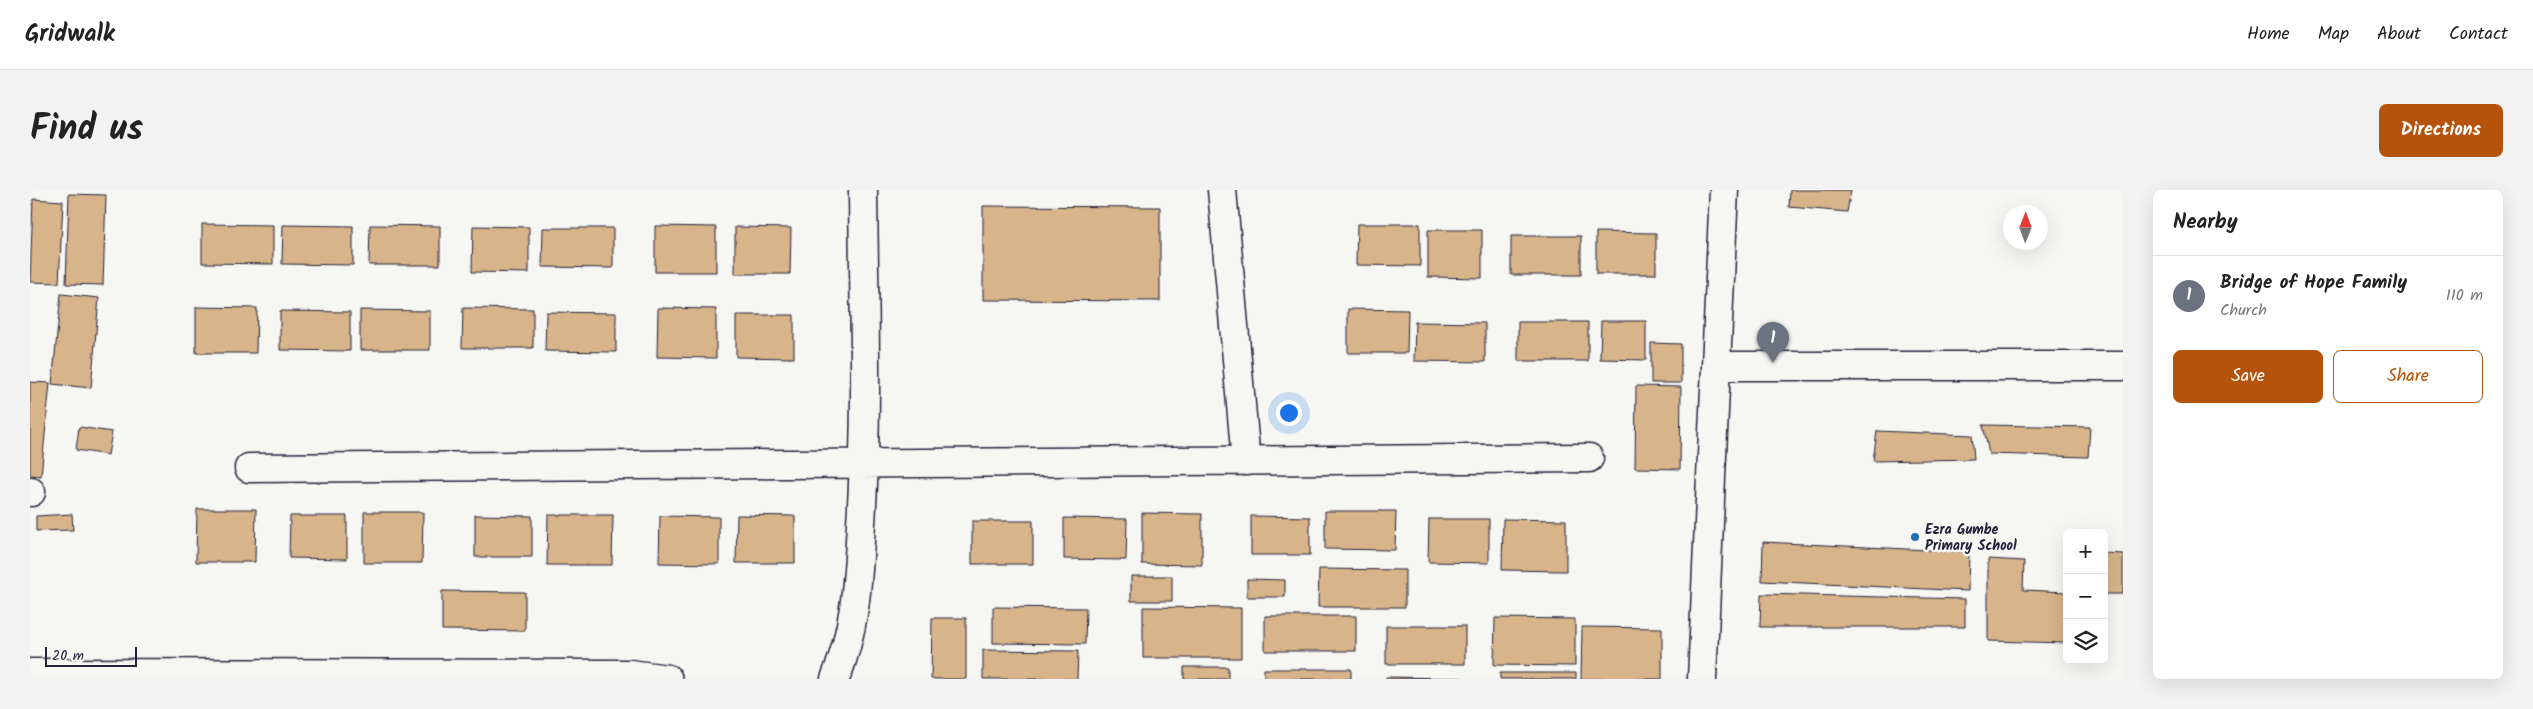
<!DOCTYPE html>
<html lang="en">
<head>
<meta charset="utf-8">
<style>
  :root { --surface:#fff; --page:#f2f2f2; --text:#222; --muted:#767676; --line:#e0e0e0; --accent:#b45309 }
  body { margin:0; font-family:Kalam,sans-serif; background:var(--page); color:var(--text) }
  .controls { position:absolute; right:15px; bottom:15px; display:grid; overflow:hidden; border-radius:8px; box-shadow:0 5px 20px #0002 }
  .controls button { width:45px; height:45px; display:grid; place-items:center; padding:0; border:0; border-bottom:1px solid var(--line); background:var(--surface); color:var(--text); font:25px sans-serif }
  .compass { position:absolute; left:1973px; top:15px; width:45px; height:45px; border-radius:50%; background:var(--surface); box-shadow:0 5px 20px #0002; rotate:1deg }
  .scale { position:absolute; left:15px; bottom:12px; width:92px; box-sizing:border-box; padding-left:5px; border:2px solid #22223b; border-top:0; font-size:14px; line-height:18px; white-space:nowrap; color:#22223b; -webkit-text-stroke:4px #f6f6f2; paint-order:stroke }
  .you { position:absolute; left:1258px; top:222px; width:18px; height:18px; margin:-12px; border:4px solid #fff; border-radius:50%; background:#1a73e8; box-shadow:0 0 0 8px #1a73e833 }
  .badge { display:grid; place-items:center; width:32px; height:32px; border-radius:50%; background:var(--accent); color:#fff; font-size:16px; font-weight:700 }
  .pin { position:absolute; translate:-50% -41px; filter:drop-shadow(0 1px 2px #0008) }
  .pin::after { content:''; position:absolute; top:26px; width:18px; height:15px; background:inherit; clip-path:polygon(0 0,100% 0,50% 100%) }
  .list { margin:0; padding:0; list-style:none }
  h2 { display:flex; justify-content:space-between; align-items:center; height:65px; margin:0; padding:0 20px; font-size:21px }
  h2 small { font-size:16px; font-weight:400; color:var(--muted) }
  .list li { display:grid; grid-template-columns:32px 1fr auto; gap:15px; align-items:center; box-sizing:border-box; height:80px; padding:0 20px; border-top:1px solid var(--line) }
  .list b { display:block; font-size:19px; white-space:nowrap }
  .list p { margin:0; font-size:16px; white-space:nowrap; color:var(--muted) }
  .list em { font-size:16px; font-style:normal; color:var(--muted) }
  .actions { display:flex; gap:10px; padding:15px 20px }
  .actions a { flex:1; padding:11px 0; border:1px solid var(--accent); border-radius:8px; text-align:center; font-size:18px; color:var(--accent) }
  .actions .main { background:var(--accent); color:#fff }
  .icon { flex:none; width:28px; height:28px; fill:none; stroke:currentColor; stroke-width:2; stroke-linecap:round; stroke-linejoin:round }
  .map { position:relative; flex:none; width:2093px; height:489px; overflow:hidden; border-radius:8px }
  header { display:flex; align-items:center; gap:30px; box-sizing:border-box; height:70px; padding:0 25px; background:var(--surface); border-bottom:1px solid var(--line) }
  header strong { font-size:24px }
  nav { display:flex; gap:28px; margin-inline-start:auto; font-size:18px }
  .intro { display:flex; align-items:center; justify-content:space-between; box-sizing:border-box; height:120px; padding:0 30px }
  h1 { margin:0; font-size:35px }
  .button { padding:12px 22px; border-radius:8px; background:var(--accent); color:#fff; font-size:18px; font-weight:700 }
  main { display:flex; gap:30px; padding:0 30px }
  aside { flex:1; background:var(--surface); border-radius:8px; box-shadow:0 5px 20px #0002 }
  .map>svg:first-child { display:block }
  .building { fill:#d7b489; stroke:#22223b }
  .lines { fill:none; stroke-linecap:round; stroke-linejoin:round }
  .street-casing { stroke:#22223b; stroke-width:31 }
  .secondary-casing { stroke:#22223b; stroke-width:31 }
  .street { stroke:#f6f6f2; stroke-width:28 }
  .secondary { stroke:#f6f6f2; stroke-width:28 }
  .poi-dot { fill:#1f6fb2; stroke:#f6f6f2; stroke-width:2 }
  .labels { text-anchor:middle; stroke-width:5; stroke-linejoin:round; paint-order:stroke }
  .poi-label { font-size:14px; font-weight:bold; fill:#22223b; stroke:#f6f6f2; text-anchor:start }
</style>
</head>
<body>
<header>
<strong>Gridwalk</strong>
<nav><a>Home</a><a>Map</a><a>About</a><a>Contact</a></nav>
</header>
<div class="intro"><h1>Find us</h1><a class="button">Directions</a></div>
<main>
<div class="map">
<svg width="2093" height="489" viewBox="0 0 2093 489">
  <rect width="100%" height="100%" fill="#f6f6f2"/>
  <filter id="ink" filterUnits="userSpaceOnUse"><feTurbulence type="fractalNoise" baseFrequency=".02" numOctaves="2"/><feDisplacementMap in="SourceGraphic" scale="10" xChannelSelector="R" yChannelSelector="G"/><feConvolveMatrix kernelMatrix="1 2 1 2 8 2 1 2 1" color-interpolation-filters="sRGB"/></filter>
  <g filter="url(#ink)">
    <path class="building" d="M1760,0H1821L1817,22L1759,17Z
      M39,4L76,5L73,95L36,94Z
      M3,9L33,11L29,93L0,92Z
      M953,16L1130,17V111L953,110Z
      M172,34L243,35V74L172,73Z
      M1327,34H1390V76L1326,75Z
      M253,35L323,36V75L252,74Z
      M340,35L410,36V75H339Z
      M443,36L499,37V83L442,82Z
      M625,36L686,37V82H625Z
      M705,37L761,38L760,84H705Z
      M513,38H583V78L512,77Z
      M1398,40H1452V88L1398,87Z
      M1566,42L1626,43V84H1566Z
      M1481,46H1551V85H1481Z
      M31,104L69,108L61,198L22,194Z
      M166,117L227,118L226,163H166Z
      M433,118L503,119V158H432Z
      M628,118L686,119V168L627,167Z
      M1318,119L1378,120L1377,163H1318Z
      M330,120L400,121V160H330Z
      M250,121L320,122V161L250,160Z
      M516,122L586,123V162L515,161Z
      M706,125H764V168L706,167Z
      M1571,131H1616V170L1570,169Z
      M1385,132L1455,133V172L1384,171Z
      M1488,132H1558V171H1488Z
      M1621,153L1651,154V193H1621Z
      M0,192L20,193L11,286L0,285Z
      M1606,196L1651,197L1650,279L1605,278Z
      M1953,235L2060,237L2058,267L1959,264Z
      M49,237L82,242L78,265L46,260Z
      M1847,241L1942,245L1944,269L1843,271Z
      M167,319H226L225,372H166Z
      M1295,321H1366L1365,360L1295,359Z
      M334,322H393L392,373H334Z
      M1112,323L1172,324V375L1112,374Z
      M42,324L43,340L6,341V326Z
      M445,325L502,326V367H445Z
      M518,325H583L582,375H517Z
      M707,325L765,326V373H706Z
      M260,326H317V369L259,368Z
      M630,326L689,327V374L629,373Z
      M1221,326L1280,327V365H1221Z
      M1034,328L1097,329L1096,370L1034,369Z
      M1399,329H1459V373L1398,372Z
      M1473,329L1536,330V381L1472,380Z
      M942,331H1003V374H942Z
      M1733,352L1939,362L1938,401L1732,391Z
      M2074,363L2093,364V404H2074Z
      M1958,369L1994,371L1993,400L2037,402V453L1958,451Z
      M1289,379L1375,380V417H1288Z
      M1101,386H1142V411H1101Z
      M1217,389L1255,390V407H1217Z
      M412,401L495,402V441L412,440Z
      M1731,404L1935,409V437H1730Z
      M963,417L1056,418L1055,454L963,453Z
      M1113,417L1211,418V468H1113Z
      M1235,426H1326V461H1235Z
      M902,428H936V489H901Z
      M1465,428L1545,429V476L1464,475Z
      M1356,436H1435V474H1356Z
      M1552,437L1632,438V489H1551Z
      M953,460L1048,461L1047,489H953Z
      M1154,477H1198V489H1154Z
      M1234,479H1321V489H1234Z
      M1470,483H1546V489H1470Z
      M1356,487L1433,488V489H1356Z"/>
    <g class="lines">
      <g class="street-casing">
        <path id="street" d="M1192,0L1216,271
          M219,278L1559,268
          M0,302H1
          M805,489C826,439 828,387 831,333C838,222 834,111 833,0"/>
      </g>
      <g class="secondary-casing">
        <path id="secondary" d="M1686,176L1694,0
          M0,483L600,484L638,489
          M1672,489L1686,176H2093"/>
      </g>
      <use href="#street" class="street"/>
      <use href="#secondary" class="secondary"/>
    </g>
  </g>
  <circle class="poi-dot" cx="1885" cy="347" r="5"/>
  <g class="labels">
    <g class="poi-label">
      <text x="1895" y="344">Ezra Gumbe<tspan x="1895" dy="16">Primary School</tspan></text>
    </g>
  </g>
</svg>
<div class="controls">
<button>+</button>
<button>−</button>
<button><svg class="icon" aria-label="layers" viewBox="0 0 24 24"><path d="M12 4l9 5-9 5-9-5zM3 14l9 5 9-5"/></svg></button>
</div>
<svg class="compass" viewBox="-18 -18 36 36"><path d="M0-13l5 13h-10z" fill="#e53935"/><path d="M0 13l5-13h-10z" fill="#767676"/></svg>
<div class="scale">20 m</div>
<div class="you"></div>
<div class="pin badge" style="left:1743px;top:173px;background:#6b7280">1</div>
</div>
<aside>
<h2>Nearby<small></small></h2>
<ul class="list">
<li><span class="badge" style="background:#6b7280">1</span><div><b>Bridge of Hope Family</b><p>Church</p></div><em>110 m</em></li>
</ul>
<div class="actions"><a class="main">Save</a><a>Share</a></div>
</aside>
</main>
</body>
</html>
